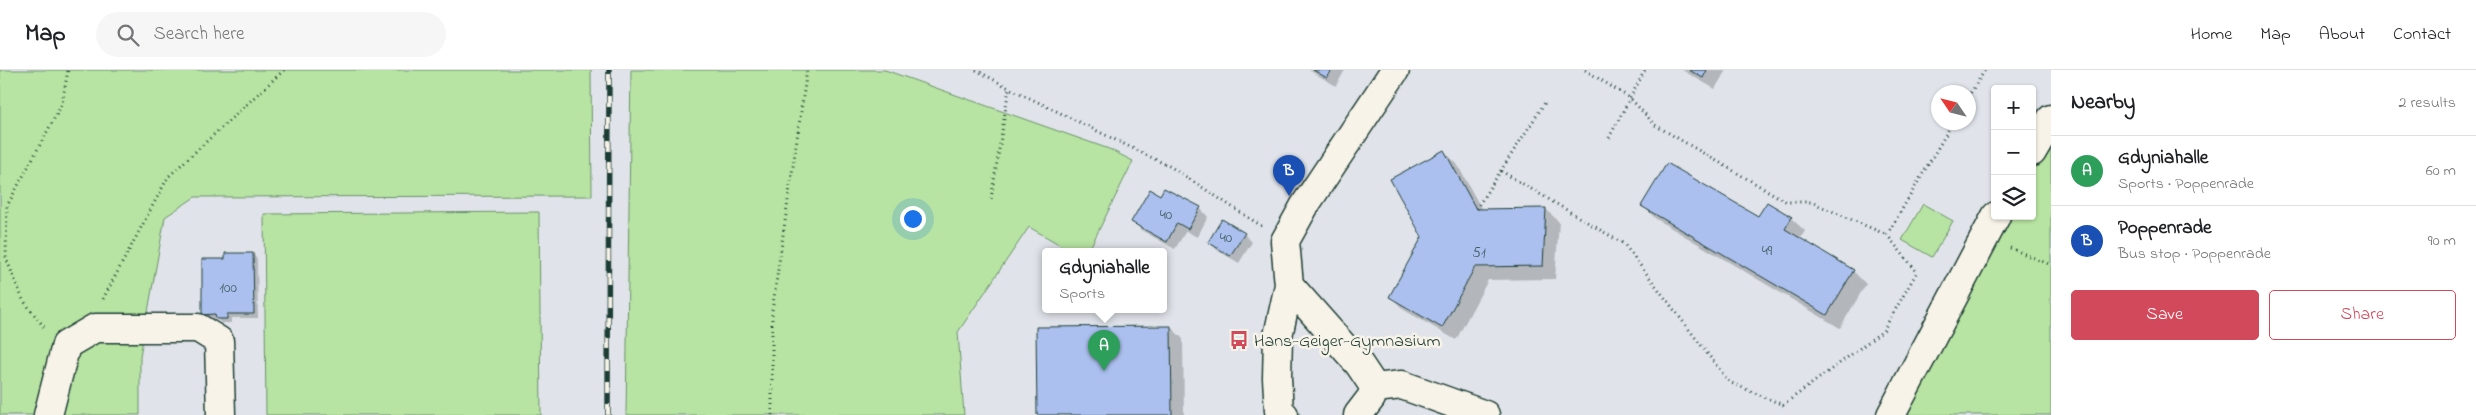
<!DOCTYPE html>
<html lang="en">
<head>
<meta charset="utf-8">
<style>
  :root { --surface:#fff; --page:#f6f6f6; --text:#202124; --muted:#757577; --line:#e0e0e0; --accent:#d1495b }
  body { margin:0; font-family:"Indie Flower",sans-serif; background:var(--page); color:var(--text) }
  .controls { position:absolute; right:15px; top:15px; display:grid; overflow:hidden; border-radius:5px; box-shadow:0 1px 4px #0004 }
  .controls button { width:45px; height:45px; display:grid; place-items:center; padding:0; border:0; border-bottom:1px solid var(--line); background:var(--surface); color:var(--text); font:25px sans-serif }
  .compass { position:absolute; left:1931px; top:15px; width:45px; height:45px; border-radius:50%; background:var(--surface); box-shadow:0 1px 4px #0004; rotate:305deg }
  .you { position:absolute; left:912px; top:148px; width:18px; height:18px; margin:-12px; border:4px solid #fff; border-radius:50%; background:#1a73e8; box-shadow:0 0 0 8px #1a73e833 }
  .badge { display:grid; place-items:center; width:32px; height:32px; border-radius:50%; background:var(--accent); color:#fff; font-size:16px; font-weight:700 }
  .pin { position:absolute; translate:-50% -41px; filter:drop-shadow(0 1px 2px #0008) }
  .pin::after { content:''; position:absolute; top:26px; width:18px; height:15px; background:inherit; clip-path:polygon(0 0,100% 0,50% 100%) }
  .popup { position:absolute; left:1042px; top:178px; width:125px; height:65px; box-sizing:border-box; display:grid; place-content:center; border-radius:5px; background:var(--surface); filter:drop-shadow(0 1px 4px #0005); font-size:16px; white-space:nowrap; color:var(--muted) }
  .popup b { font-size:19px; color:var(--text) }
  .popup::after { content:''; position:absolute; left:50%; top:100%; margin-left:-10px; border:10px solid transparent; border-top-color:var(--surface) }
  .list { margin:0; padding:0; list-style:none }
  h2 { display:flex; justify-content:space-between; align-items:center; height:65px; margin:0; padding:0 20px; font-size:21px }
  h2 small { font-size:16px; font-weight:400; color:var(--muted) }
  .list li { display:grid; grid-template-columns:32px 1fr auto; gap:15px; align-items:center; box-sizing:border-box; height:70px; padding:0 20px; border-top:1px solid var(--line) }
  .list b { display:block; font-size:19px; white-space:nowrap }
  .list p { margin:0; font-size:16px; white-space:nowrap; color:var(--muted) }
  .list em { font-size:16px; font-style:normal; color:var(--muted) }
  .actions { display:flex; gap:10px; padding:15px 20px }
  .actions a { flex:1; padding:11px 0; border:1px solid var(--accent); border-radius:5px; text-align:center; font-size:18px; color:var(--accent) }
  .actions .main { background:var(--accent); color:#fff }
  .icon { flex:none; width:28px; height:28px; fill:none; stroke:currentColor; stroke-width:2; stroke-linecap:round; stroke-linejoin:round }
  .map { position:relative; flex:none; width:2051px; height:345px; overflow:hidden }
  header { display:flex; align-items:center; gap:30px; box-sizing:border-box; height:70px; padding:0 25px; background:var(--surface); border-bottom:1px solid var(--line) }
  header strong { font-size:24px }
  nav { display:flex; gap:28px; margin-inline-start:auto; font-size:18px }
  .search { width:350px; height:45px; background:var(--page); display:flex; align-items:center; gap:12px; box-sizing:border-box; padding:0 18px; border-radius:28px; color:var(--muted); font-size:19px }
  main { display:flex }
  aside { flex:1; background:var(--surface) }
  .map>svg:first-child { display:block }
  .green { fill:#b7e4a2; stroke:#6b906b }
  .shadow { fill:#0003 }
  .building { fill:#abc0ef; stroke:#1f3d34 }
  .lines { fill:none; stroke-linecap:round; stroke-linejoin:round }
  .minor-casing { stroke:#1f3d34; stroke-width:31 }
  .path { stroke:#1f3d34; stroke-width:3; stroke-dasharray:1 4; stroke-linecap:butt }
  .minor { stroke:#f7f3e8; stroke-width:28 }
  .rail-casing { stroke:#1f3d34; stroke-width:5.5 }
  .rail { stroke:#f7f3e8; stroke-width:4; stroke-dasharray:11; stroke-linecap:butt }
  .labels { text-anchor:middle; stroke-width:5; stroke-linejoin:round; paint-order:stroke }
  .number-label { font-size:15px; fill:#425e63 }
  .poi-label { font-size:18px; fill:#1f3d34; stroke:#f7f3e8; text-anchor:start }
</style>
</head>
<body>
<header>
<strong>Map</strong>
<div class="search"><svg class="icon" aria-label="search" viewBox="0 0 24 24"><circle cx="10" cy="10" r="6"/><path d="M15 15l6 6"/></svg>Search here</div>
<nav><a>Home</a><a>Map</a><a>About</a><a>Contact</a></nav>
</header>
<main>
<div class="map">
<svg width="2051" height="345" viewBox="0 0 2051 345">
  <rect width="100%" height="100%" fill="#e0e4ea"/>
  <filter id="ink" filterUnits="userSpaceOnUse"><feTurbulence type="fractalNoise" baseFrequency=".02" numOctaves="2"/><feDisplacementMap in="SourceGraphic" scale="10" xChannelSelector="R" yChannelSelector="G"/><feConvolveMatrix kernelMatrix="1 2 1 2 8 2 1 2 1" color-interpolation-filters="sRGB"/></filter>
  <g filter="url(#ink)">
    <path class="green" d="M0,0H591L592,126L195,127L165,147L140,286V345H0Z
      M631,0H885L1109,79L1133,91L1088,182L1071,181L1029,157L958,262L964,345H626Z
      M2051,49V345H1891L1996,146H2032V82Z
      M1923,134L1953,151L1932,187L1902,170Z
      M539,142L541,345H266L264,144Z"/>
    <path class="shadow" d="M1309,0H1345L1336,16Z
      M1682,0H1726L1715,19Z
      M1444,81L1457,94L1482,140L1546,139L1559,152L1555,209L1488,210L1456,270L1404,240L1391,227L1424,167Z
      M1161,127L1200,138L1208,147L1197,167L1186,161L1175,179L1141,160L1133,151Z
      M1643,136L1759,148H1791L1805,161L1800,169L1853,201L1866,214L1840,258L1656,149Z
      M1244,164L1252,172L1239,193L1217,180L1209,172Z
      M253,184L257,189L258,248H231V253H221L217,249H208L204,244L226,190Z
      M1171,257L1183,269L1184,345H1038Z"/>
    <path class="building" d="M1313,0H1332L1327,8Z
      M1689,0H1707L1703,8Z
      M1444,80L1476,139L1546,138L1543,196L1475,197L1442,258L1389,227L1422,167L1390,109Z
      M1667,93L1758,146L1767,132L1792,147L1785,159L1854,200L1827,245L1641,136Z
      M1164,118L1201,137L1188,159L1177,153L1167,172L1131,152L1150,119L1160,125Z
      M1222,149L1245,163L1230,186L1208,172Z
      M225,183H253L254,244H227V249H216L215,244L202,245V189H225Z
      M1171,256L1172,345H1037L1036,257Z"/>
    <g class="lines">
      <g class="minor-casing">
        <path id="minor" d="M2032,82L2051,49
          M1289,215L1359,294L1375,318L1371,328L1358,345
          M1375,318L1402,315L1485,345
          M48,345L66,275L95,258H198L219,271L221,345
          M1284,345L1279,341L1277,308L1278,266L1289,215L1285,171L1305,135L1395,0
          M1891,345L1996,146"/>
      </g>
      <path class="path" d="M976,0L1009,18L1171,97L1263,157
        M1585,0L1630,28L1655,55L1787,132H1811L1887,165L1953,52
        M1968,27L1985,0
        M1609,68L1645,0
        M1501,101L1624,174L1729,312L1783,335L1883,261L1917,202L1887,165
        M991,129L1009,18
        M1476,139L1546,31
        M2010,178L2051,195
        M103,229L168,107L284,0
        M44,257L23,230L6,188L7,136L62,34L68,0
        M772,345V241L807,0"/>
      <use href="#minor" class="minor"/>
      <g class="rail-casing">
        <path id="rail" d="M608,345L609,0"/>
      </g>
      <use href="#rail" class="rail"/>
    </g>
  </g>
  <defs>
    <g id="bus-bare" transform="scale(1.5)"><path d="M-5-6H5V4H4V6H2V4H-2V6H-4V4H-5ZM-3.5-4V0h7V-4ZM-3.5 1.2v1.5H-2V1.2ZM2 1.2v1.5H3.5V1.2Z" fill="#d1495b" stroke="#f7f3e8" stroke-width="2.5" paint-order="stroke"/></g>
  </defs>
  <g fill-rule="evenodd">
    <use href="#bus-bare" x="1239" y="270"/>
  </g>
  <g class="labels">
    <g class="number-label">
      <text x="1166" y="149">40</text>
      <text x="1226" y="172">40</text>
      <text x="1767" y="185">49</text>
      <text x="1479" y="187">51</text>
      <text x="228" y="222">100</text>
    </g>
    <g class="poi-label">
      <text x="1254" y="276">Hans-Geiger-Gymnasium</text>
    </g>
  </g>
</svg>
<div class="controls">
<button>+</button>
<button>−</button>
<button><svg class="icon" aria-label="layers" viewBox="0 0 24 24"><path d="M12 4l9 5-9 5-9-5zM3 14l9 5 9-5"/></svg></button>
</div>
<svg class="compass" viewBox="-18 -18 36 36"><path d="M0-13l5 13h-10z" fill="#e53935"/><path d="M0 13l5-13h-10z" fill="#757577"/></svg>
<div class="you"></div>
<div class="pin badge" style="left:1104px;top:301px;background:#2e9e5b">A</div>
<div class="popup"><b>Gdyniahalle</b>Sports</div>
<div class="pin badge" style="left:1289px;top:126px;background:#1a4fb4">B</div>
</div>
<aside>
<h2>Nearby<small>2 results</small></h2>
<ul class="list">
<li><span class="badge" style="background:#2e9e5b">A</span><div><b>Gdyniahalle</b><p>Sports · Poppenrade</p></div><em>60 m</em></li>
<li><span class="badge" style="background:#1a4fb4">B</span><div><b>Poppenrade</b><p>Bus stop · Poppenrade</p></div><em>90 m</em></li>
</ul>
<div class="actions"><a class="main">Save</a><a>Share</a></div>
</aside>
</main>
</body>
</html>
